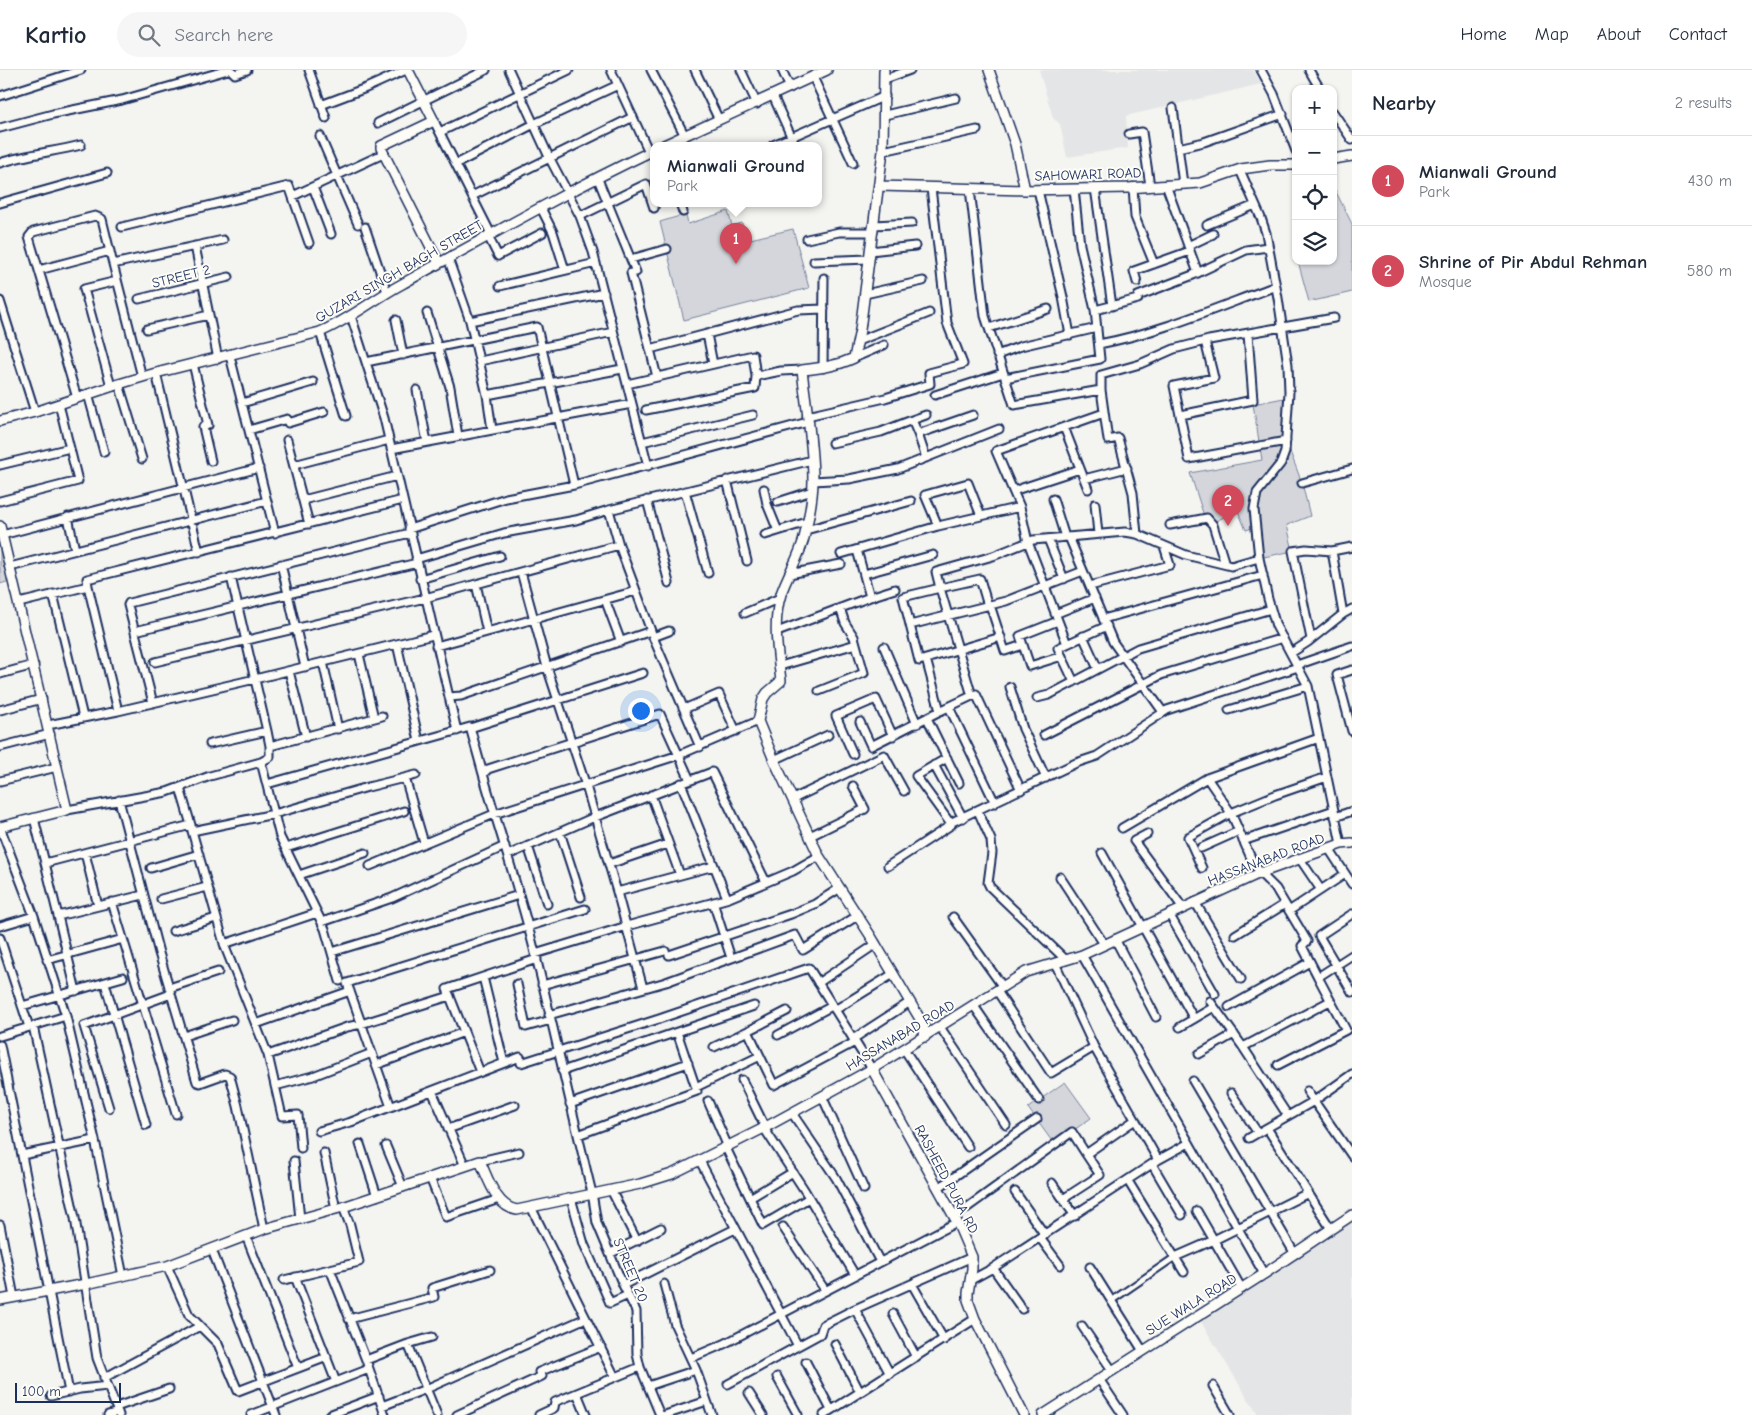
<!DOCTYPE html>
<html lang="en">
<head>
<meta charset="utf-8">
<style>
  :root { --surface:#fff; --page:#f6f6f7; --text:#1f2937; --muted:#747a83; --line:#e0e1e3; --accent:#d1495b }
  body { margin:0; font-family:"Comic Neue",sans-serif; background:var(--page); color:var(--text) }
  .controls { position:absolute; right:15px; top:15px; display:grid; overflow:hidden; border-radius:10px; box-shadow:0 1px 4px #0004 }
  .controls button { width:45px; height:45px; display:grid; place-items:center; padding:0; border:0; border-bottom:1px solid var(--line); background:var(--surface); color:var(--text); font:25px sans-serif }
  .scale { position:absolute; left:15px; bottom:12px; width:106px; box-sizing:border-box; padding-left:5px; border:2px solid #1b2f5e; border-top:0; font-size:14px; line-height:18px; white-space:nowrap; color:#1b2f5e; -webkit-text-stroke:4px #fdfcf7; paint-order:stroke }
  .you { position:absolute; left:640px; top:640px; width:18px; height:18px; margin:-12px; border:4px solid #fff; border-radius:50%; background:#1a73e8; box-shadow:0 0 0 8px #1a73e833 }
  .badge { display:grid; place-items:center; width:32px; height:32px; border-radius:50%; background:var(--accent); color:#fff; font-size:16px; font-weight:700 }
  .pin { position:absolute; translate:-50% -41px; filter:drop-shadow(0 1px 2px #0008) }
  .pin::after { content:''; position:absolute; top:26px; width:18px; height:15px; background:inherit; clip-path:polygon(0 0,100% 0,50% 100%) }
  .popup { position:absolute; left:650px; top:72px; width:172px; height:65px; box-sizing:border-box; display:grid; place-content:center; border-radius:10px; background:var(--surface); filter:drop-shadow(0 1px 4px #0005); font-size:16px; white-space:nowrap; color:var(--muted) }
  .popup b { font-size:19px; color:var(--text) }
  .popup::after { content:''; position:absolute; left:50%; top:100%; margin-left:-10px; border:10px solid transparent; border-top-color:var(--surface) }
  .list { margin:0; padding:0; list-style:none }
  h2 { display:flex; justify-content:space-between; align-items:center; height:65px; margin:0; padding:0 20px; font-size:21px }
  h2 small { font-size:16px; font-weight:400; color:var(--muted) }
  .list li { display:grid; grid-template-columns:32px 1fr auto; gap:15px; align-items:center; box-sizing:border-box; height:90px; padding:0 20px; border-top:1px solid var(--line) }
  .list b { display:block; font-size:19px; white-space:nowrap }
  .list p { margin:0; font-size:16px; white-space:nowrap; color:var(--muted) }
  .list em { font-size:16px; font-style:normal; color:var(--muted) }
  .icon { flex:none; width:28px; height:28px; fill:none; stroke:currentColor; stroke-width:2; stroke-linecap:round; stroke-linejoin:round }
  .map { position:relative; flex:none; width:1352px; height:1345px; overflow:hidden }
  header { display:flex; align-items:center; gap:30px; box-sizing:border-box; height:70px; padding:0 25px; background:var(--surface); border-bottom:1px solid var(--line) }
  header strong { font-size:24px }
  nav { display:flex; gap:28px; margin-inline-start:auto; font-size:18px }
  .search { width:350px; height:45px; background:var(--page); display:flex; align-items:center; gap:12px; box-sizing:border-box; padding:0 18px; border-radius:28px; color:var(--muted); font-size:19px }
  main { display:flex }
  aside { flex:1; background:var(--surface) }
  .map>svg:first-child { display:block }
  .built { fill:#e4e5e6 }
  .green { fill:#d4d6db; stroke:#78829c }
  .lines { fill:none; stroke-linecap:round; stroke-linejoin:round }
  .pedestrian-casing { stroke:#1b2f5e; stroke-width:9 }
  .minor-casing { stroke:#1b2f5e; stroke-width:11 }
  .tertiary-casing { stroke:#1b2f5e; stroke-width:12 }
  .pedestrian { stroke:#fdfcf7; stroke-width:5 }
  .minor { stroke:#fdfcf7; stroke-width:7 }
  .tertiary { stroke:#fdfcf7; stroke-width:9 }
  .labels { text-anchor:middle; stroke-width:4; stroke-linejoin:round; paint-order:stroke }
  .street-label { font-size:14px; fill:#1b2f5e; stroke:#fdfcf7 }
</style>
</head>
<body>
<header>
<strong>Kartio</strong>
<div class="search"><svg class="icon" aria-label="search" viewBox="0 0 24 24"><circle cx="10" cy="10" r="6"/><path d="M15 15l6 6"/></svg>Search here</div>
<nav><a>Home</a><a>Map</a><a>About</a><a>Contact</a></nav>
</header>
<main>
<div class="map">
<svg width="1352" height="1345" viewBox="0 0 1352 1345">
  <rect width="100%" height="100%" fill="#f4f4f1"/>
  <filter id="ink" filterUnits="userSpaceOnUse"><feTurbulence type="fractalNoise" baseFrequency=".02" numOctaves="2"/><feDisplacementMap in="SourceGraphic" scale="10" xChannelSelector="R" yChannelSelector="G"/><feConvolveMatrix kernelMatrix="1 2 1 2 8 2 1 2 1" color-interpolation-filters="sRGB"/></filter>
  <g filter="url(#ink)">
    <path class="built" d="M1039,0H1253L1261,14L1126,46L1128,78L1067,87L1060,54L1053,48Z
      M1352,1144V1345H1258L1198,1247Z"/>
    <path class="green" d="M1334,118L1352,154V222L1309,232L1298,191H1333Z
      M728,141L732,156L742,153L746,170L793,159L809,218L684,250L660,152L686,144L688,154Z
      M1289,327L1286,371L1302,413L1310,446L1287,455L1293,481L1259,488L1255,457L1246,460L1238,441L1211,453L1205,449L1190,403L1262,390L1253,334Z
      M0,458L13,510L0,514Z
      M1065,1012L1091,1048L1054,1074L1028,1038Z"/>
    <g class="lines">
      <g class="pedestrian-casing">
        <path id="pedestrian" d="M1111,1231L1175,1187"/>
      </g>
      <g class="minor-casing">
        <path id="minor" d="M231,0L235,4L247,0
          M309,0L326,48
          M509,0L549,87L580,146L593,182L648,396
          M611,0L649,82
          M651,0L685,66
          M695,0L719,50
          M741,0L757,34
          M782,0L790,18
          M1261,0L1274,24L1296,81
          M1309,0L1320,19
          M813,7L853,93
          M885,9L910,0
          M0,26L81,0
          M773,26L795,75
          M321,35L366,18L406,0
          M1173,38L1183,114
          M1333,42L1352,70
          M885,45L956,28
          M434,51L491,164
          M378,53L486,0
          M0,58L53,44L122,30L228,0
          M440,62L569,0
          M1129,64L1142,62L1150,116
          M320,66L358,154
          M773,75L885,26
          M1178,78L1204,72L1283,44
          M883,81L977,60
          M0,93C27,84 54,82 81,75
          M456,94L534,54L618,15
          M1240,100L1261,148L1266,163L1278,228L1288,295L1289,322L1285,382L1281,393L1257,423L1254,439L1259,488L1268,529L1276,556L1308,616L1341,774
          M598,109L636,202L631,203L657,307
          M1166,115L1198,203
          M313,117L331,164
          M1133,117L1135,147L1154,194
          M1095,118L1112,236
          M970,119L985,246L1014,335L1101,320
          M1038,120L1063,227L1070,265
          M293,126L383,84
          M472,126L633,47
          M0,133L107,103
          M680,133L683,142
          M541,138L553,162L565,200
          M580,146L646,114L654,138
          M874,155L912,153
          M1207,155L1255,135
          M122,157L289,116L309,173
          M365,157L387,222
          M488,166L498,186L542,163
          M807,169L839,162H873
          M195,176L218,289
          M1188,176L1213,164
          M870,181L915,176
          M448,188L470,251L487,325L492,360
          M631,189L667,179
          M814,191L869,189
          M113,194L142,307
          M39,200L110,181
          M1137,212L1134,201L1190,181
          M500,216L596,193
          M865,224L923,211
          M139,229L229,207
          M0,231L35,342
          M1095,240L1138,229V226L1193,205L1246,180L1268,177
          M427,243L450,317L458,366
          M351,246L384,348L457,661
          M396,250L403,285
          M470,251L604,223
          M989,258L1048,239
          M147,259L209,245
          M320,262L346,346
          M707,264L713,294
          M858,271L929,243
          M1205,271L1214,308L1174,316L1189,389L1286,371
          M1099,274C1159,263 1218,237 1276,216
          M650,279L798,240L824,239
          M997,285L1021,276L1097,258
          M230,286L275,463
          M854,288L884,275
          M480,291L613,262
          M366,292L537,257L574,415
          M193,294L208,355L203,357L211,391
          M823,298L824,208
          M156,303L199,482
          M756,306L781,301L802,300
          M1005,308L1100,289L1095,240L1080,175L1074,119
          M119,314L142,389
          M627,314L753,285L756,306L755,318L646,340
          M111,316L84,219L117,211
          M417,320L427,372
          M88,324L104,382
          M487,325L622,299
          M935,325L1003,303
          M77,328L29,167L33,162L95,146L102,149L113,194L223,170
          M242,333L313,312
          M1181,345L1253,330L1248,264
          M807,346L885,328L930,314L929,303L963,294L947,253L931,118
          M1064,357L1088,419
          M249,360L287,349L288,353L324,342
          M918,364L912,350L926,345
          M287,370L309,454
          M642,372L753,345
          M832,373L881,362L912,350
          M391,379L632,334
          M926,388L918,364L973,345
          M0,395L70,378
          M294,395L389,370
          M1084,409L1127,398
          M727,410L747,491
          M813,411L849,409L898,399L999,359
          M1302,413L1352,399
          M764,419L767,434L778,461
          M685,421L708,503
          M1013,421L1080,399
          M1053,429L1065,467
          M303,430L397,406
          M647,430L669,513
          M0,431L78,411L59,334
          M778,432L812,421
          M1095,434L1098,464
          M609,440L812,390
          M68,447L75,480
          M1170,455L1207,448L1213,455L1225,494
          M938,456L925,425L968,413L981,446
          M409,459L506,428L574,415L808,352
          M806,460L911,431
          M1137,464L1133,423L1118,368L1108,370L1101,320V305L1140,294L1174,279L1209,270L1334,248
          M2,465L259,398
          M765,465L807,452
          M1069,467L1113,572L1163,642
          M1048,469L1064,509
          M857,480L870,527L895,519
          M1332,481L1343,544
          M841,484L938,456L1020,437
          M416,489L504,463L576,450L609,440L619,475L651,561
          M281,494L305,597
          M10,497L267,431
          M521,502L547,597L586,716L617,822L643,918
          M789,504L841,494
          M864,504L933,485
          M420,509L500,486
          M476,514L487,562
          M88,516L118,641
          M1090,516L1170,495L1164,476
          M53,524L83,647
          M606,532L621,572
          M19,533L88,516L87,509L403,430
          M990,535L1005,581L1023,575
          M745,543L780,528
          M1055,544L1095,528
          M1103,549L1263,505
          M1058,551L1020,566L1030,596L1062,586
          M910,555L1006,531L1083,501
          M135,561L417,493
          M777,562L870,527
          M1083,566L1098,599
          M653,567L700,677
          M1001,567L919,591L903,527L940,518L936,502L993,486L1033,470L1125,462L1137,464L1186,485L1231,496L1259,488
          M1311,569L1293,481L1306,479L1332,481L1352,477
          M397,574L419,671
          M1067,574L1028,472L1020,437L996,381L1104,343
          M436,576L636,521
          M884,577L917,654
          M1291,583L1308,572L1343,544L1352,539
          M359,584L374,648
          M155,592L425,528L619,475
          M323,592L338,659
          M1297,595L1352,576
          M780,596L856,574
          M1352,600L1337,605L1352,661
          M289,601L306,667
          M0,604L34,595
          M1074,612L1058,578L1107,556
          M1010,617L1023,659L1046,708
          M819,621L864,603L854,567L845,553L840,538
          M972,626L940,518L980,509L988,536
          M449,627L461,626L651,561L653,567L669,561
          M1037,628L1049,625L1138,578L1271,539
          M153,633L128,535L129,533L410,463
          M949,637L995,733
          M684,639L719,624L736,661
          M0,640L42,629
          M1229,640L1308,616
          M940,641L976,624L1021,720
          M927,648L959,713
          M860,652L871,676L940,641L926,589
          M53,654L118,641L255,609L433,565
          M470,658L643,603
          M1044,665L1161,605L1283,568
          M210,674L267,661
          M270,676L382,646
          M0,677L50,664
          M853,684L836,646L876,629L893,666
          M947,688L916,706L950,753
          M774,690L828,665
          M261,692L280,767L325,859L340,911
          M934,695L963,748
          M405,708L424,773
          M1207,708L1231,743L1251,788L1260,803L1276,819L1307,871L1302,876L1318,907L1352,885
          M0,711L57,697
          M681,713L727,828
          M267,714L470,657L483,704
          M180,718L191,755
          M651,725L680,805
          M793,729L884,685L904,721
          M119,730L159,883L197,1012L200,1013L225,1004L230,1006L238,1036L264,1159
          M67,740L167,722L210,706L261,692L270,687V676L267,661L231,507
          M978,741L991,770L992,783L988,813L990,817L1066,890
          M1335,747L1352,741
          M34,748L58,846L143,825
          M0,757L34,846L66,946L95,1070L123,1206
          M1122,758L1207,708L1319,668
          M192,761L225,877L268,985L282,1046L298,1045L301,1078
          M560,762L581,827
          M1147,764L1134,771L1183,838
          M810,766L865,739L853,716
          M1243,771L1334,740
          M528,776L547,834
          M286,778L404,741
          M1201,778L1239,761
          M1329,779L1352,814
          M85,783L98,836
          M1102,783L1194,949
          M508,785L590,749L712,702L766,812
          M1300,789L1321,820
          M45,793L191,755L192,761L274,744L368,717L416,705
          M609,794L668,774
          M370,796L494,744L679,685L758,651
          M888,796L951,755L950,753L1076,693L1097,686L1167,640L1298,597
          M151,798L199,784
          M1202,798L1188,767L1231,743L1275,725L1327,707
          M299,805L365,783
          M1060,807L1104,874
          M617,822L714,796
          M161,829L207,817
          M112,832L176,1044
          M713,832L731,888
          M1195,832L1241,909
          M1289,841L1345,804
          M1169,844L1215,924
          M1352,844L1319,866L1352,922
          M58,846L76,921
          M953,847L1003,917
          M322,852L392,828L505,776
          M0,856L34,846
          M173,861L216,848
          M1235,865L1285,834
          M0,868L29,957
          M1115,869L1156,947
          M224,874L317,843
          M332,882L519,825
          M535,884L627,856L729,828L793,801L819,786
          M669,885L791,844L815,834L840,818
          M1082,885L1264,1204
          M47,890L123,869
          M483,907L504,993
          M105,913L146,1055
          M818,913L876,874
          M517,914L526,957L551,950
          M542,915L665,881
          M169,918L218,902
          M997,921L1051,1003L1094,977
          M1210,931L1243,977L1288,1046
          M22,936L123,907
          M974,936L1039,1030
          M1229,937L1310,892
          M835,940L893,904
          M549,945L666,912L795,865L803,880L857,846
          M256,954L350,921
          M33,956L75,1148L97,1288L119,1345
          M940,957L1006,1055
          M1180,957L1214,937
          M748,961L787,941
          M677,962L754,936
          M778,965L832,936
          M0,966L66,946
          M184,966L232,950
          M853,969L910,932
          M0,975L69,1322
          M714,977L748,961L760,986
          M1243,977L1330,931
          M904,979L968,1077
          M1199,984L1234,964
          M268,985L347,957L361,954L450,926
          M376,995L464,962
          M1278,995L1346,960L1318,907
          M562,1001L677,962L697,1021L578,1065
          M480,1002L447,919L537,889
          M742,1010L765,1057
          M1193,1011L1295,1184
          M275,1016L313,1006L372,983
          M696,1017L760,986L774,1015L855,972
          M432,1021L465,1096
          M1307,1021L1352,1086
          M1231,1023L1258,1063
          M822,1026L864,1119
          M708,1031L728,1077
          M570,1034L688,993
          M391,1037L347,913L585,839
          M109,1038L84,956L171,924
          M792,1043L836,1108L880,1192
          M764,1058L805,1121L855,1205
          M1267,1058L1331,1159
          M448,1059L515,1035
          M319,1061L351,1052L520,987L521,993L659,949L809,898L872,999
          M1249,1068L1314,1031L1352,1004
          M360,1074L377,1126
          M386,1076L403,1117
          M726,1078L763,1155L809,1128
          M324,1083L336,1139
          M22,1085L95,1070
          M1158,1090L1189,1073
          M294,1091L300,1149
          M480,1091L519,1082
          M700,1091L798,1276
          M1152,1094L1182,1145
          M430,1108L446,1147L499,1129
          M1128,1111L1184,1202
          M1052,1113L1075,1146
          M938,1118L1037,1049
          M611,1120L637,1171
          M1015,1122L1045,1165
          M571,1128L584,1174L610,1233L628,1225
          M750,1128L793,1102
          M1063,1129L1100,1105L1086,1084
          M531,1137L615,1307
          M1197,1141L1242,1219
          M954,1147L1072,1062L1086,1084L1135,1050
          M0,1155L14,1227
          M783,1157L825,1220
          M246,1166L298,1298
          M1040,1168L1060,1195
          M212,1180L276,1345
          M611,1183L661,1158
          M1175,1187L1214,1170L1308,1123
          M167,1196L189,1245L218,1274L238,1321L327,1287
          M1090,1197L1143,1281
          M993,1198L1022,1239
          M330,1199L366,1290L385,1345
          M295,1207L336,1312
          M284,1210L359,1192L350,1155L343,1137
          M971,1210L993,1198L1158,1090L1094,977L1055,893
          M664,1214L675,1255L696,1300L712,1345
          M912,1214L944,1270
          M623,1215L735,1159
          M855,1239L890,1304
          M893,1244L916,1287
          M349,1249L434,1227L432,1218L490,1200
          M1082,1256L1112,1300
          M408,1274L437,1345
          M835,1274L860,1322
          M691,1288L724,1274L957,1152
          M366,1290L408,1274L432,1267
          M806,1292L831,1340
          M777,1307L798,1345
          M104,1308L200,1256
          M1099,1309L1123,1345
          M728,1314L820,1264L823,1255L855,1239L972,1187
          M648,1316L696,1300
          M1213,1316L1230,1345
          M577,1323L586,1345
          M749,1323L763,1345
          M51,1326L80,1319L108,1316
          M382,1336L426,1319L586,1248
          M116,1337L169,1319
          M108,1345L118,1342
          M251,1345L369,1299
          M329,1345L379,1326
          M457,1345L542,1306L539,1302L601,1277
          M539,1345L554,1338L555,1332L640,1297
          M660,1345L640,1297L637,1284L636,1241L623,1215L597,1153L592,1123C572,1043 555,963 535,883C520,822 500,764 483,704L488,699L660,644L690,710
          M665,1345L707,1331
          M824,1345L975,1249"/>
      </g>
      <g class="tertiary-casing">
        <path id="tertiary" d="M408,0L434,51L381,76V78L439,193
          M884,0L883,81L860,260L854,288C837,296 821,298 802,300C806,336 813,374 813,410C813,428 809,447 805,464C801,485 788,503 781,524C772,552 778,583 781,611L767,623L763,629L758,651L774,690L819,786L872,868L923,954L925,967
          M989,0L1015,74L1025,120
          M664,75L827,0
          M1333,89L1352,86
          M880,116L1025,120L1128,118L1200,113L1241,99L1270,95H1296
          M0,351L35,342L119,314L156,303L320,262C349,250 374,229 402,214C485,168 567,121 654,80
          M0,456L67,740L0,757
          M872,999L957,1152L972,1187V1199L968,1223V1230L975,1249L1024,1345
          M0,1230L86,1214L167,1196L264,1159L343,1137L480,1091C488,1108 496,1137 517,1140L640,1114L672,1104L764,1058L872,999L1026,902L1082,885L1260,803L1341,774L1352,773
          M1043,1345L1264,1204L1352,1145"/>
      </g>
      <use href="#pedestrian" class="pedestrian"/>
      <use href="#minor" class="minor"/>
      <use href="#tertiary" class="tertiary"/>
    </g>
  </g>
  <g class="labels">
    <g class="street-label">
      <text transform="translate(1088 104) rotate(-2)" y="5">SAHOWARI ROAD</text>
      <text transform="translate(399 201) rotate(-30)" y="5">GUZARI SINGH BAGH STREET</text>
      <text transform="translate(181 206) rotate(-14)" y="5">STREET 2</text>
      <text transform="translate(1266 789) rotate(-21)" y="5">HASSANABAD ROAD</text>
      <text transform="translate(900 965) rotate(-31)" y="5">HASSANABAD ROAD</text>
      <text transform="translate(947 1109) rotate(62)" y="5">RASHEED PURA RD</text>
      <text transform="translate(631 1200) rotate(67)" y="5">STREET 20</text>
      <text transform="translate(1191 1234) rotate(-32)" y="5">SUE WALA ROAD</text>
    </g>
  </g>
</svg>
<div class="controls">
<button>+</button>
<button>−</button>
<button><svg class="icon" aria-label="locate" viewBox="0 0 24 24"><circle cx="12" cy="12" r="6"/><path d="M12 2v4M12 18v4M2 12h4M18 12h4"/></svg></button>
<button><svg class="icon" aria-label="layers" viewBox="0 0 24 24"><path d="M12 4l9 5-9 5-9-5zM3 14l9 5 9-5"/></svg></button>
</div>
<div class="scale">100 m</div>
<div class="you"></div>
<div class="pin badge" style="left:736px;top:194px">1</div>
<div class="popup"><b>Mianwali Ground</b>Park</div>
<div class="pin badge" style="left:1228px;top:456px">2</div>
</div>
<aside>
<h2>Nearby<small>2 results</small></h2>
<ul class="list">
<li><span class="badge">1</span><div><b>Mianwali Ground</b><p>Park</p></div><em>430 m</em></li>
<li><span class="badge">2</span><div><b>Shrine of Pir Abdul Rehman</b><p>Mosque</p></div><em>580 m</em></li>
</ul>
</aside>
</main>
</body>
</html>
